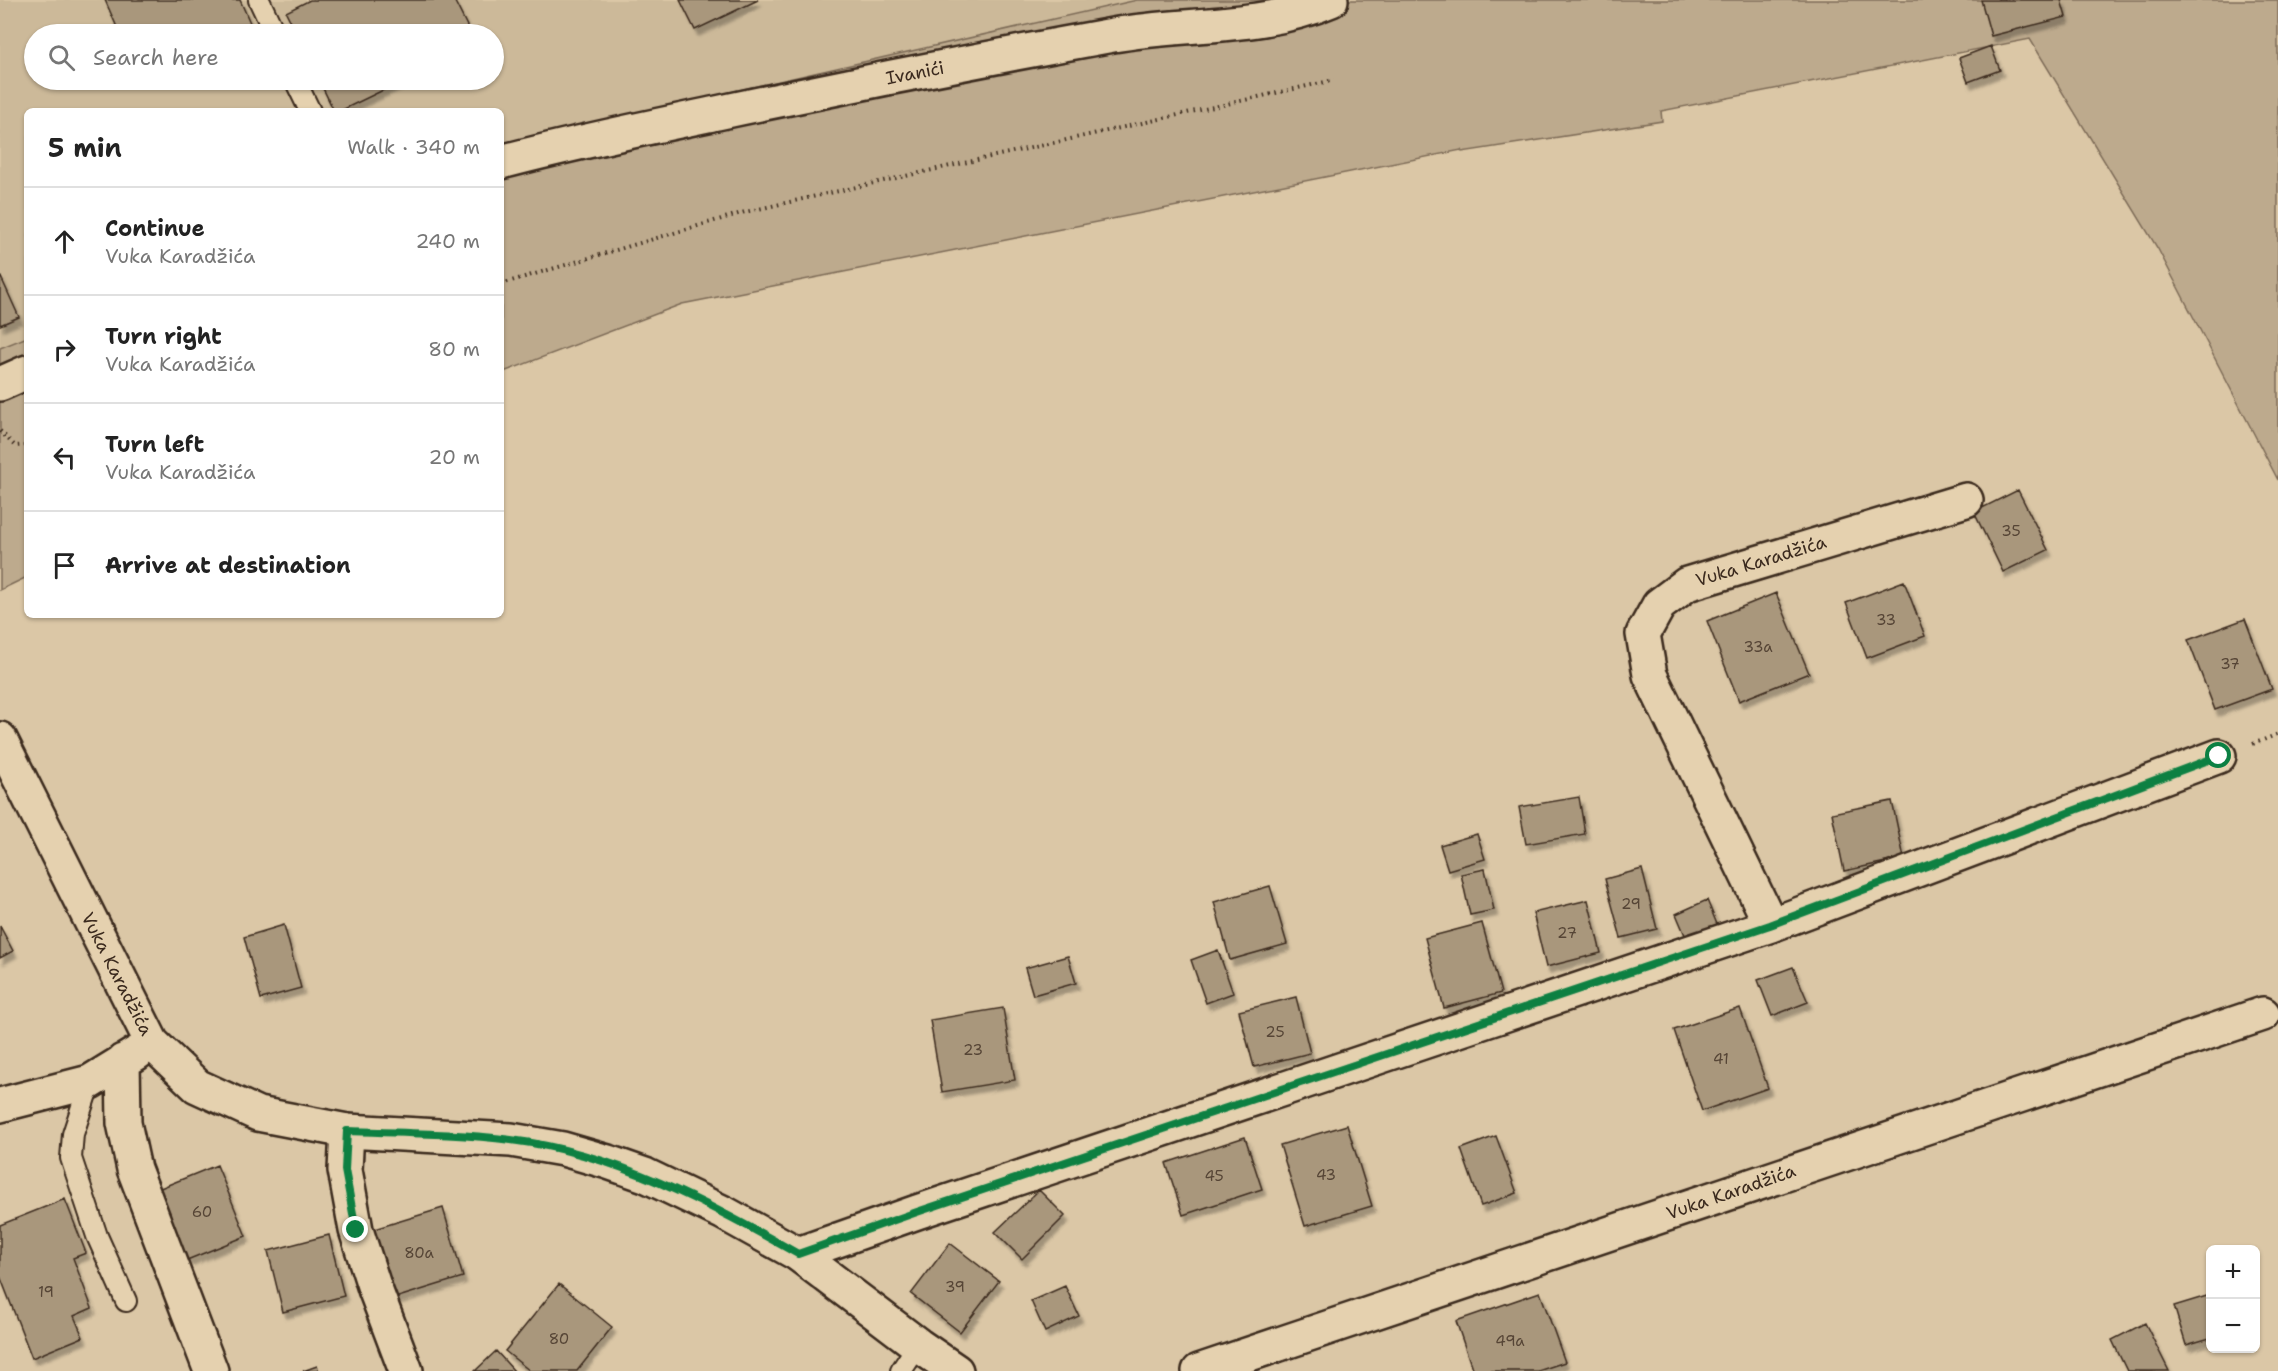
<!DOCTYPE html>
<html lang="en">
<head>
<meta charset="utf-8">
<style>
  :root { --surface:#fff; --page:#f6f6f6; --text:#222; --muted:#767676; --line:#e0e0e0 }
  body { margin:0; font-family:"Shantell Sans",sans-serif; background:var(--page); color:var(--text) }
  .controls { position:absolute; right:18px; bottom:18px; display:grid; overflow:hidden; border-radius:9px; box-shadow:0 2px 4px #0004 }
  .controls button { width:54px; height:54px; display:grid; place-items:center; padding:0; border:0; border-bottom:2px solid var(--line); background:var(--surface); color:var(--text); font:30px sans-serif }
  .stop { position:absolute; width:18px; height:18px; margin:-14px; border:4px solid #0b8043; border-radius:50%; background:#fff }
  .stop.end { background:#0b8043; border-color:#fff; box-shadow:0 2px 6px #0008 }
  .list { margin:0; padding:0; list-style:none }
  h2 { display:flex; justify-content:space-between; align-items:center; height:78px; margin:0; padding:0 24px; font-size:26px }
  h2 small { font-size:20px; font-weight:400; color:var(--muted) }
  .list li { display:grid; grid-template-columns:39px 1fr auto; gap:18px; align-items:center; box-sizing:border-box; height:108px; padding:0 24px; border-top:2px solid var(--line) }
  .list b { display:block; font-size:22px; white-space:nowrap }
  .list p { margin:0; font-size:20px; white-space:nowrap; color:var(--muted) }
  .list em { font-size:20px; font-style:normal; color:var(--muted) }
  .icon { flex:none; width:33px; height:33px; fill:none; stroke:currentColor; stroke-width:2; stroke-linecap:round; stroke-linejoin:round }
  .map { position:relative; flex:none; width:2278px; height:1371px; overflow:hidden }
  .search { position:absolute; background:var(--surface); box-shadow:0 2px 4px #0004; left:24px; top:24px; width:480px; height:66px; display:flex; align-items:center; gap:15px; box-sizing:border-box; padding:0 21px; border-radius:33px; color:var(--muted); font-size:22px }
  .panel { position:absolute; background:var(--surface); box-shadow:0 2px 4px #0004; left:24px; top:108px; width:480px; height:510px; border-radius:9px }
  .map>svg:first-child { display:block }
  .built { fill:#ccb999; fill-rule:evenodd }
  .green { fill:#bdaa8d; stroke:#7c6a56; stroke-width:1.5 }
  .building { fill:#a9977c; stroke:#3b2a1e; stroke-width:1.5; filter:url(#shadow) }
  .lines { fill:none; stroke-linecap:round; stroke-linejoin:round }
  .service-casing { stroke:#3b2a1e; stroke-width:24 }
  .minor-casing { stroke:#3b2a1e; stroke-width:38 }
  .tertiary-casing { stroke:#3b2a1e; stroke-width:38 }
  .path { stroke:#3b2a1e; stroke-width:4; stroke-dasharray:1.5 4.5; stroke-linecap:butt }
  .service { stroke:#e5d1af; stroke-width:20 }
  .minor { stroke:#e5d1af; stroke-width:33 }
  .tertiary { stroke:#e5d1af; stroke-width:33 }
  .route { stroke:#0b8043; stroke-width:8 }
  .labels { text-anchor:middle; stroke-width:4.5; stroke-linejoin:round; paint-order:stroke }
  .number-label { font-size:15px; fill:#564536 }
  .street-label { font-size:18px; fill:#3b2a1e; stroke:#e5d1af }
</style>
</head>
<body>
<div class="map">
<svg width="2278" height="1371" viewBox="0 0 2278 1371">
  <defs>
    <filter id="shadow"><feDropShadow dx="3.5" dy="6" stdDeviation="1.5" flood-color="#0004"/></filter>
  </defs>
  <rect width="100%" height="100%" fill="#dbc7a6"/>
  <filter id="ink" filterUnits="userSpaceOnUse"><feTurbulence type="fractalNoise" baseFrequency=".0167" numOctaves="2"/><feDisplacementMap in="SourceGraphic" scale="12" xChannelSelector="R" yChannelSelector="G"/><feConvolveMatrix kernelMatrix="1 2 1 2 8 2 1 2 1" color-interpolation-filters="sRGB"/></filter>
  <g filter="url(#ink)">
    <path class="built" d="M0,0H1137L501,144V111H27V337L0,348ZM34,34H494V80H34Z"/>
    <path class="green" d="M1137,0H2278V480L2158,249L2030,39L1661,111L1662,121L1462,152L1461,150L682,304L501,373V144Z
      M27,337V577L0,590V348Z"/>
    <path class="building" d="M105,0H240L251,25L229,34H120Z
      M310,0H454L471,34H297L286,12Z
      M680,0H758L695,30Z
      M1981,0H2061L2066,17L1991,36Z
      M1991,46L2000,70L1968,82L1959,58Z
      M319,80H404L340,111H334Z
      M0,275L19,317L0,325Z
      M2018,490L2048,550L2003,572L1974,512Z
      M1904,581L1925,636L1867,658L1846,603Z
      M1776,593L1809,673L1739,701L1707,621Z
      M2245,619L2272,689L2215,710L2188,640Z
      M1579,797L1585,834L1526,844L1519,807Z
      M1892,801L1904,858L1844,871L1832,813Z
      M1477,834L1485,859L1448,870L1440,845Z
      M1485,869L1494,910L1470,915L1461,874Z
      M1642,869L1657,929L1621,938L1605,879Z
      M1270,886L1287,944L1230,960L1214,902Z
      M1588,900L1601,953L1546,967L1533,913Z
      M1707,900L1719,929L1688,942L1676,914Z
      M1482,923L1501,993L1444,1008L1425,938Z
      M284,925L301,988L261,999L244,937Z
      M0,926L13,951L0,958Z
      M1218,950L1233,993L1206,1003L1191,960Z
      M1068,956L1076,983L1033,995L1025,968Z
      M1793,967L1808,1002L1772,1016L1758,980Z
      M1296,997L1310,1053L1254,1067L1239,1011Z
      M1003,1008L1015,1080L942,1092L930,1020Z
      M1740,1008L1768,1088L1702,1111L1674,1030Z
      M1347,1125L1372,1206L1305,1226L1280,1145Z
      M1496,1136L1517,1193L1481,1206L1461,1149Z
      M1245,1137L1262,1189L1183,1215L1166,1163Z
      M217,1165L246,1236L187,1260L158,1189Z
      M1039,1190L1065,1216L1022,1259L995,1232Z
      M65,1199L86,1253L73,1258L92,1308L74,1316L83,1337L32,1358L0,1276V1225Z
      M443,1208L463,1277L395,1298L374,1229Z
      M329,1235L344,1296L283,1312L268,1251Z
      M950,1243L999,1281L960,1332L911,1294Z
      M559,1284L612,1327L577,1371H530L505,1351Z
      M1065,1286L1079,1316L1045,1332L1031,1301Z
      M1540,1292L1565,1362L1538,1371H1473L1456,1321Z
      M2210,1295V1338L2186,1345L2174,1306Z
      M2145,1323L2169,1371H2127L2112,1340Z
      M496,1351L514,1371H475Z
      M317,1366L319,1371H303Z"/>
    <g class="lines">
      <g class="service-casing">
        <path id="service" d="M259,0L275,34
          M295,80L310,111
          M90,1082L73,1134L71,1158L97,1236L126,1301
          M901,1371L918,1345"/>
      </g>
      <g class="minor-casing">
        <path id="minor" d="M501,162C572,143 645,128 717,113C849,85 981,59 1113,35C1186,22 1262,30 1331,0
          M0,384L27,372
          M1771,925L1650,675L1643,634L1659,605L1687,584L1966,500
          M123,1061L124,1123L134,1169L211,1371
          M0,1105L90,1082L137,1053
          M347,1131L345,1170L356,1230L375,1289L406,1371
          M798,1254L917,1212L1771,925L2219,756
          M1199,1371L2263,1014"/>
      </g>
      <g class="tertiary-casing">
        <path id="tertiary" d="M0,739L152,1043L197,1086L258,1114L347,1131L511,1140L563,1149L608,1162L645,1175L724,1213L798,1254L918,1345L956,1371"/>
      </g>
      <path class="path" d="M501,284L745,212L1334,80
        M0,431L15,446L27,445
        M2253,744L2278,734"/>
      <use href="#service" class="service"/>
      <use href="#minor" class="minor"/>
      <use href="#tertiary" class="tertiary"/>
    </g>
  </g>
  <g class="lines" filter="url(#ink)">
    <path class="route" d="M356,1230L345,1170L347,1131C402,1133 457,1133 511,1140C616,1153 707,1203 798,1254L917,1212L1770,925L2219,756"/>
  </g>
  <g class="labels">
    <g class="number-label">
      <text x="2011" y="536">35</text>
      <text x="1886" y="625">33</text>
      <text x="1758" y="652">33a</text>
      <text x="2230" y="669">37</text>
      <text x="1631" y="909">29</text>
      <text x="1567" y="938">27</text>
      <text x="1275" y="1037">25</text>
      <text x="973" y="1055">23</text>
      <text x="1721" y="1064">41</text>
      <text x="1326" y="1180">43</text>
      <text x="1214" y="1181">45</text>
      <text x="202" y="1217">60</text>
      <text x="419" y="1258">80a</text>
      <text x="955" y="1292">39</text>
      <text x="46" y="1297">19</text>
      <text x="559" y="1344">80</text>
      <text x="1510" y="1346">49a</text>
    </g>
    <g class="street-label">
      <text transform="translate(915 73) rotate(-11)" y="6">Ivanići</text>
      <text transform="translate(1761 561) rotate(-17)" y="6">Vuka Karadžića</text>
      <text transform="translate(117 974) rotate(63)" y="6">Vuka Karadžića</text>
      <text transform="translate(1731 1192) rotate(-19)" y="6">Vuka Karadžića</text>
    </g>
  </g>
</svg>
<div class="controls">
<button>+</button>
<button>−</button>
</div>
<div class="stop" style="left:2219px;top:756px"></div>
<div class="stop end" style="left:356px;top:1230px"></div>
<div class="search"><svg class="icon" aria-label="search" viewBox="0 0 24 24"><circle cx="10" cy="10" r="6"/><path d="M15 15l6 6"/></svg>Search here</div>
<section class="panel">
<h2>5 min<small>Walk · 340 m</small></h2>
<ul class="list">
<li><svg class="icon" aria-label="ahead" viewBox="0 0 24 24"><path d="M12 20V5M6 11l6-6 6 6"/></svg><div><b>Continue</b><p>Vuka Karadžića</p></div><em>240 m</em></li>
<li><svg class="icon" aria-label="right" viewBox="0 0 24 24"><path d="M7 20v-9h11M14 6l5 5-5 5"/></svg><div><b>Turn right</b><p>Vuka Karadžića</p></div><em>80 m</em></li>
<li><svg class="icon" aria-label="left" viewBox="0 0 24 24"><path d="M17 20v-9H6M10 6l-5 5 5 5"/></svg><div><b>Turn left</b><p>Vuka Karadžića</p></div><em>20 m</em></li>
<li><svg class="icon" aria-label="arrive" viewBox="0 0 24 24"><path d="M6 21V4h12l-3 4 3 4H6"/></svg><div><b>Arrive at destination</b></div></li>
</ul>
</section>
</div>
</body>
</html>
